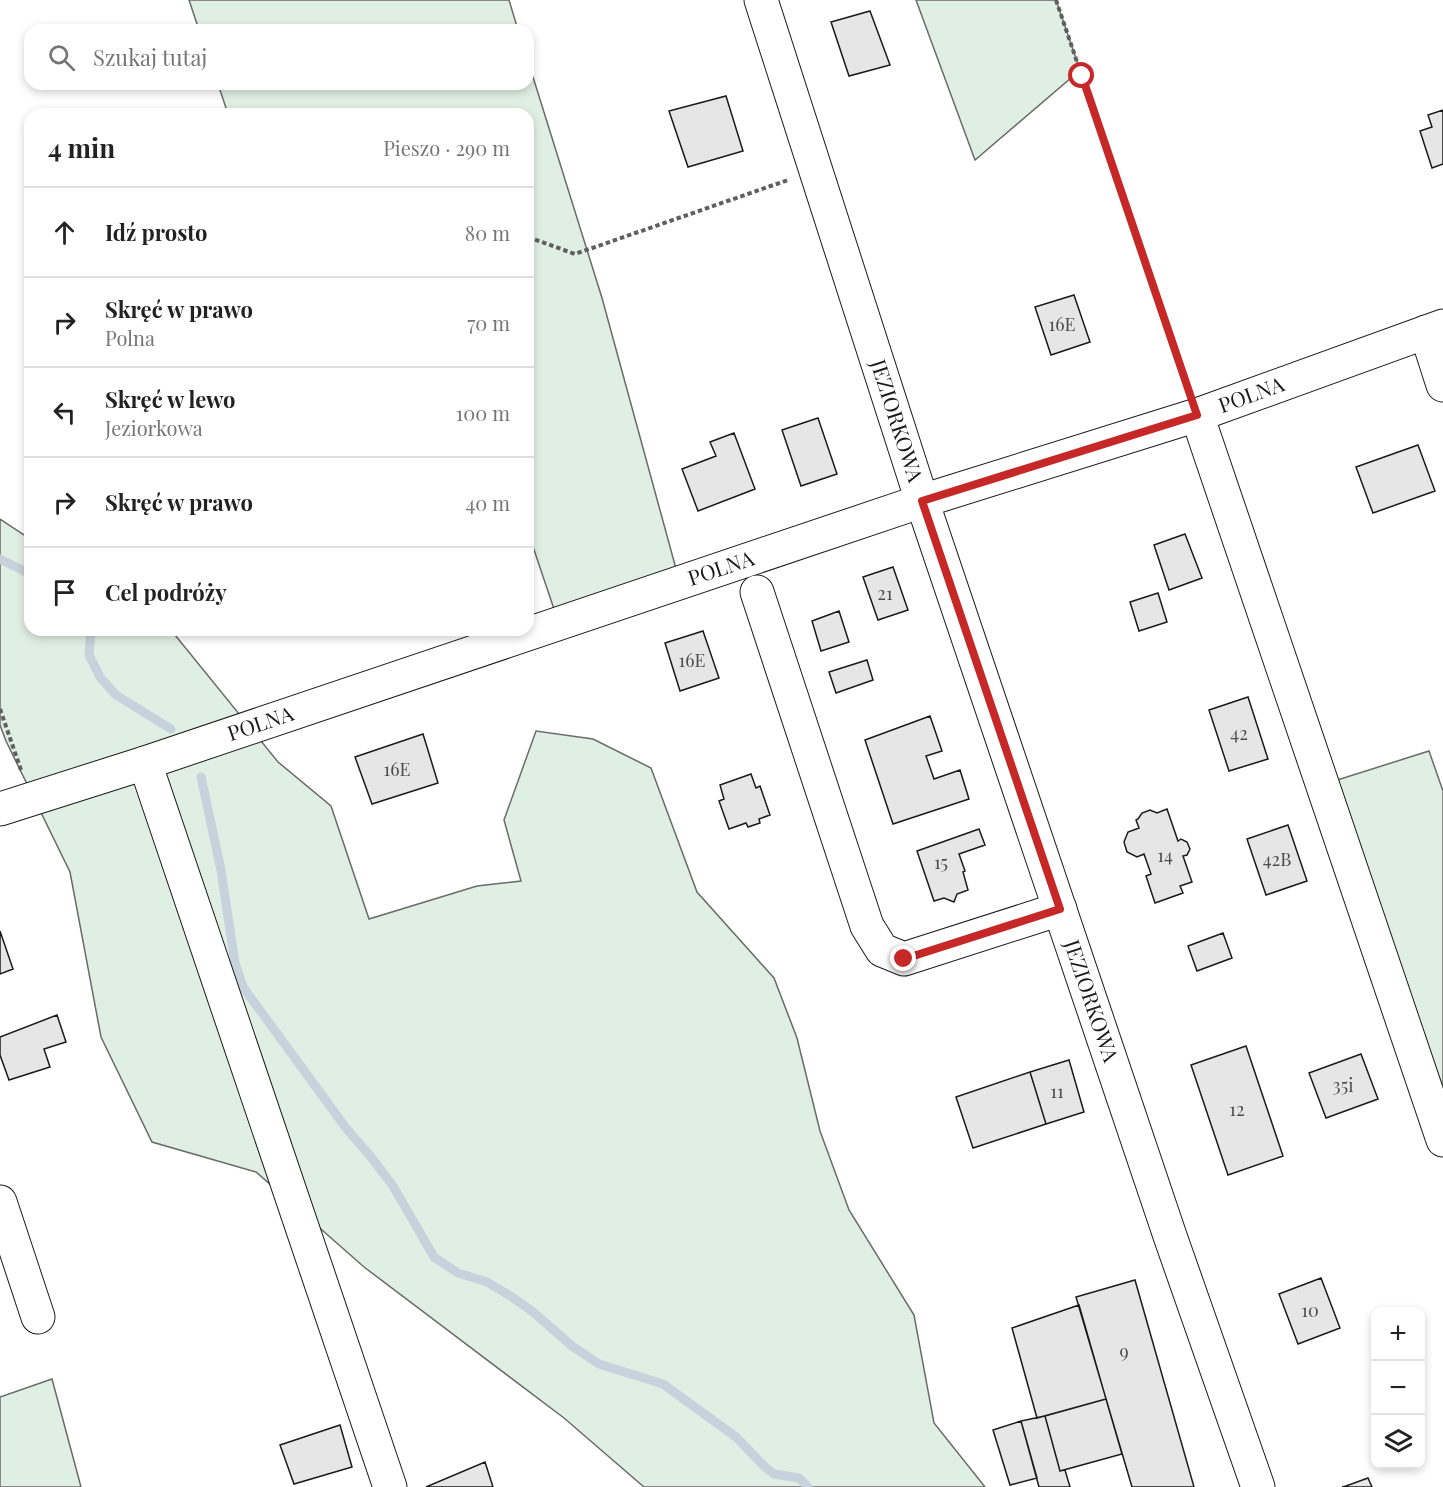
<!DOCTYPE html>
<html lang="pl">
<head>
<meta charset="utf-8">
<style>
  :root { --surface:#fff; --page:#f2f2f2; --text:#222; --muted:#767676; --line:#e0e0e0 }
  body { margin:0; font-family:"Playfair Display",serif; background:var(--page); color:var(--text) }
  .controls { position:absolute; right:18px; bottom:18px; display:grid; overflow:hidden; border-radius:12px; box-shadow:0 3px 9px #0003 }
  .controls button { width:54px; height:54px; display:grid; place-items:center; padding:0; border:0; border-bottom:2px solid var(--line); background:var(--surface); color:var(--text); font:30px sans-serif }
  .stop { position:absolute; width:18px; height:18px; margin:-14px; border:4px solid #c62828; border-radius:50%; background:#fff }
  .stop.end { background:#c62828; border-color:#fff; box-shadow:0 2px 6px #0008 }
  .list { margin:0; padding:0; list-style:none }
  h2 { display:flex; justify-content:space-between; align-items:center; height:78px; margin:0; padding:0 24px; font-size:26px }
  h2 small { font-size:20px; font-weight:400; color:var(--muted) }
  .list li { display:grid; grid-template-columns:39px 1fr auto; gap:18px; align-items:center; box-sizing:border-box; height:90px; padding:0 24px; border-top:2px solid var(--line) }
  .list b { display:block; font-size:22px; white-space:nowrap }
  .list p { margin:0; font-size:20px; white-space:nowrap; color:var(--muted) }
  .list em { font-size:20px; font-style:normal; color:var(--muted) }
  .icon { flex:none; width:33px; height:33px; fill:none; stroke:currentColor; stroke-width:2; stroke-linecap:round; stroke-linejoin:round }
  .map { position:relative; flex:none; width:1443px; height:1487px; overflow:hidden }
  .search { position:absolute; background:var(--surface); box-shadow:0 3px 9px #0003; left:24px; top:24px; width:510px; height:66px; display:flex; align-items:center; gap:15px; box-sizing:border-box; padding:0 21px; border-radius:18px; color:var(--muted); font-size:22px }
  .panel { position:absolute; background:var(--surface); box-shadow:0 3px 9px #0003; left:24px; top:108px; width:510px; height:528px; border-radius:18px }
  .map>svg:first-child { display:block }
  .green { fill:#e0efe3; stroke:#6a6a6a; stroke-width:1.5 }
  .lines { fill:none; stroke-linecap:round; stroke-linejoin:round }
  .stream { stroke:#c6d2dc; stroke-width:9 }
  .building { fill:#e6e6e6; stroke:#1a1a1a; stroke-width:1.5 }
  .minor-casing { stroke:#1a1a1a; stroke-width:35 }
  .path { stroke:#5f5f5f; stroke-width:4; stroke-dasharray:4.5 3; stroke-linecap:butt }
  .minor { stroke:#fff; stroke-width:33 }
  .route { stroke:#c62828; stroke-width:8 }
  .labels { text-anchor:middle; stroke-width:4.5; stroke-linejoin:round; paint-order:stroke }
  .number-label { font-size:18px; fill:#4d4d4d }
  .street-label { font-size:21px; fill:#1a1a1a; stroke:#fff }
</style>
</head>
<body>
<div class="map">
<svg width="1443" height="1487" viewBox="0 0 1443 1487">
  <rect width="100%" height="100%" fill="#fff"/>
  <path class="green" d="M189,0H509L518,30H199Z
    M916,0H1056L1082,76L1071,78L975,160Z
    M528,61L602,298L678,576L556,615L528,532V114H228L218,84H528Z
    M0,519L30,539V630H171L278,762L331,806L369,919L477,886L521,881L504,820L536,731L593,739L651,768L697,892L774,978L797,1038L820,1131L849,1210L914,1315L934,1423L985,1487H644L564,1418L364,1267L256,1172L152,1142L101,1037L70,872L6,741L0,725Z
    M1429,751L1443,791V1106L1331,782Z
    M52,1379L81,1487H0V1397Z"/>
  <g class="lines">
    <path class="stream" d="M0,559L30,574
      M91,630L89,655L100,677L116,695L171,729
      M201,777L221,870L235,963L243,987L346,1128L371,1157L393,1186L434,1257L458,1273L487,1282L512,1297L533,1312L572,1346L599,1364L663,1384L736,1437L765,1467L774,1474L799,1478L808,1487"/>
  </g>
  <path class="building" d="M870,11L890,65L849,76L831,22Z
    M726,96L743,151L688,167L669,111Z
    M1443,110V164L1432,168L1420,131L1432,127L1428,115Z
    M1074,295L1090,342L1051,355L1035,307Z
    M818,418L837,474L801,486L782,430Z
    M734,433L755,489L698,511L682,469L716,456L710,442Z
    M1418,445L1435,491L1373,513L1356,467Z
    M1185,534L1202,578L1169,590L1154,545Z
    M893,567L908,610L878,620L863,577Z
    M1158,593L1167,622L1139,631L1130,602Z
    M839,611L849,642L821,651L812,621Z
    M703,631L719,678L680,691L665,643Z
    M867,660L873,680L836,693L829,672Z
    M1248,697L1268,759L1229,771L1209,710Z
    M930,716L942,751L926,756L934,779L960,770L969,799L893,824L865,740Z
    M423,734L438,783L372,804L355,757Z
    M751,774L756,788L760,786L770,815L759,819L760,823L748,827L746,823L729,829L719,801L724,799L720,785Z
    M1167,809L1178,841L1181,839L1187,842L1190,849L1187,855L1183,856L1192,882L1180,886L1183,893L1155,903L1146,876L1151,874L1144,854L1137,857L1127,852L1124,842L1128,832L1139,828L1136,820L1138,819L1142,813L1150,810L1157,813Z
    M1288,825L1307,881L1266,895L1247,839Z
    M979,829L985,845L959,854L965,871L963,872L968,890L957,894L954,902L944,898L934,901L917,851Z
    M0,931L13,969L0,974Z
    M1223,933L1232,958L1197,971L1188,946Z
    M57,1015L66,1042L44,1049L50,1067L9,1080L0,1055V1037Z
    M1246,1046L1283,1156L1228,1175L1191,1065Z
    M1361,1054L1378,1099L1326,1118L1309,1073Z
    M1069,1060L1084,1112L1046,1124L1030,1072Z
    M1030,1072L1046,1124L973,1148L956,1097Z
    M1321,1278L1340,1328L1298,1344L1279,1294Z
    M1135,1280L1194,1487H1132L1076,1297Z
    M1079,1305L1106,1399L1037,1418L1012,1328Z
    M1106,1399L1122,1454L1060,1471L1045,1416Z
    M1045,1416L1060,1471L1065,1470L1070,1487H1039L1021,1421Z
    M1021,1421L1037,1478L1010,1485L993,1430Z
    M340,1425L352,1467L294,1484L280,1445Z
    M485,1462L493,1487H426Z
    M1368,1478L1372,1487H1342L1346,1486Z"/>
  <g class="lines">
    <g class="minor-casing">
      <g id="minor">
        <path id="s1" d="M761,0L922,501L1170,1236L1258,1487"/>
        <path d="M1426,332L1443,385"/>
        <path d="M1197,415L1443,1140"/>
        <path d="M757,592L867,926L882,950L904,959L1060,909"/>
        <path d="M145,763L390,1487"/>
        <path id="s2" d="M0,809L145,763L922,501L1197,415L1443,326"/>
        <path d="M0,1202L38,1317"/>
      </g>
    </g>
    <path class="path" d="M1056,0L1187,386
      M528,237L575,254L788,180
      M0,709L21,770"/>
    <use href="#minor" class="minor"/>
  </g>
  <g class="lines">
    <path class="route" d="M904,959L1060,909L922,501L1197,415L1082,76"/>
  </g>
  <g class="labels">
    <g class="number-label">
      <text x="1062" y="331">16E</text>
      <text x="885" y="600">21</text>
      <text x="692" y="667">16E</text>
      <text x="1239" y="740">42</text>
      <text x="397" y="776">16E</text>
      <text x="1165" y="862">14</text>
      <text x="1277" y="866">42B</text>
      <text x="941" y="869">15</text>
      <text x="1343" y="1092">35i</text>
      <text x="1057" y="1098">11</text>
      <text x="1237" y="1116">12</text>
      <text x="1310" y="1317">10</text>
      <text x="1124" y="1358">9</text>
    </g>
    <g class="street-label">
      <text dy="7" stroke="none"><textPath href="#s2" startOffset="1318">POLNA</textPath></text>
      <text dy="7" stroke="none"><textPath href="#s1" startOffset="442">JEZIORKOWA</textPath></text>
      <text dy="7" stroke="none"><textPath href="#s2" startOffset="760">POLNA</textPath></text>
      <text dy="7" stroke="none"><textPath href="#s2" startOffset="274">POLNA</textPath></text>
      <text dy="7" stroke="none"><textPath href="#s1" startOffset="1054">JEZIORKOWA</textPath></text>
    </g>
  </g>
</svg>
<div class="controls">
<button>+</button>
<button>−</button>
<button><svg class="icon" aria-label="layers" viewBox="0 0 24 24"><path d="M12 4l9 5-9 5-9-5zM3 14l9 5 9-5"/></svg></button>
</div>
<div class="stop" style="left:1082px;top:76px"></div>
<div class="stop end" style="left:904px;top:959px"></div>
<div class="search"><svg class="icon" aria-label="search" viewBox="0 0 24 24"><circle cx="10" cy="10" r="6"/><path d="M15 15l6 6"/></svg>Szukaj tutaj</div>
<section class="panel">
<h2>4 min<small>Pieszo · 290 m</small></h2>
<ul class="list">
<li><svg class="icon" aria-label="ahead" viewBox="0 0 24 24"><path d="M12 20V5M6 11l6-6 6 6"/></svg><div><b>Idź prosto</b></div><em>80 m</em></li>
<li><svg class="icon" aria-label="right" viewBox="0 0 24 24"><path d="M7 20v-9h11M14 6l5 5-5 5"/></svg><div><b>Skręć w prawo</b><p>Polna</p></div><em>70 m</em></li>
<li><svg class="icon" aria-label="left" viewBox="0 0 24 24"><path d="M17 20v-9H6M10 6l-5 5 5 5"/></svg><div><b>Skręć w lewo</b><p>Jeziorkowa</p></div><em>100 m</em></li>
<li><svg class="icon" aria-label="right" viewBox="0 0 24 24"><path d="M7 20v-9h11M14 6l5 5-5 5"/></svg><div><b>Skręć w prawo</b></div><em>40 m</em></li>
<li><svg class="icon" aria-label="arrive" viewBox="0 0 24 24"><path d="M6 21V4h12l-3 4 3 4H6"/></svg><div><b>Cel podróży</b></div></li>
</ul>
</section>
</div>
</body>
</html>
